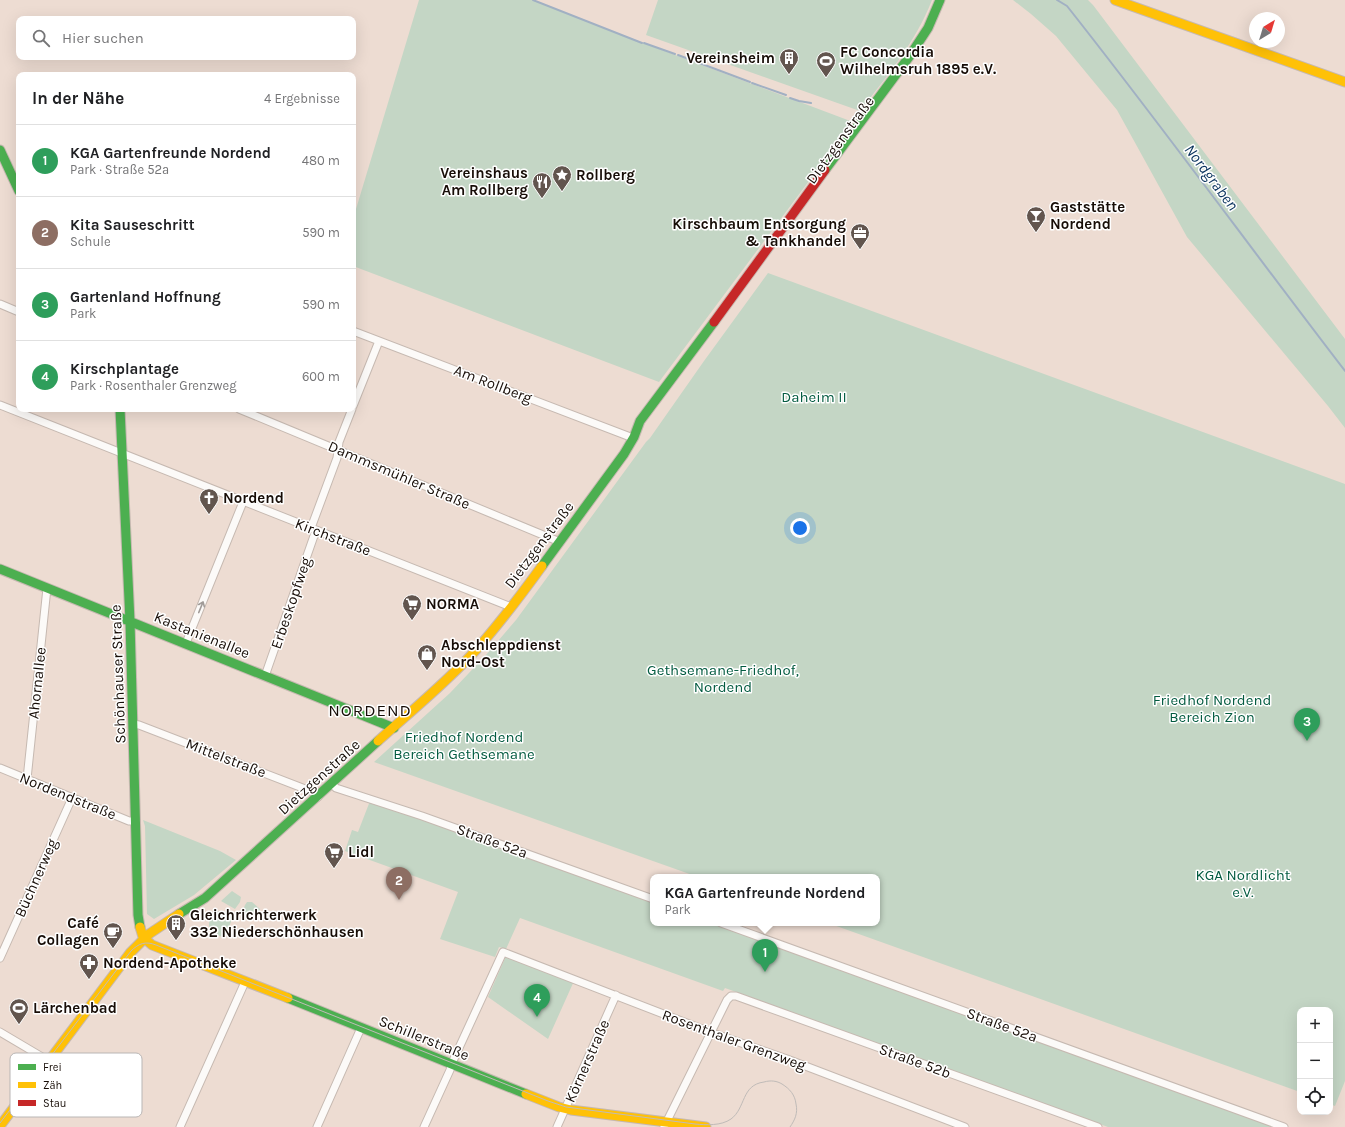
<!DOCTYPE html>
<html lang="de">
<head>
<meta charset="utf-8">
<style>
  :root { --surface:#fff; --page:#f6f6f6; --text:#202124; --muted:#757577; --line:#e0e0e0; --accent:#62554e }
  body { margin:0; font-family:Karla,sans-serif; background:var(--page); color:var(--text) }
  .controls { position:absolute; right:12px; bottom:12px; display:grid; overflow:hidden; border-radius:8px; box-shadow:0 4px 16px #0002 }
  .controls button { width:36px; height:36px; display:grid; place-items:center; padding:0; border:0; border-bottom:1px solid var(--line); background:var(--surface); color:var(--text); font:20px sans-serif }
  .compass { position:absolute; left:1249px; top:12px; width:36px; height:36px; border-radius:50%; background:var(--surface); box-shadow:0 4px 16px #0002; rotate:38deg }
  .you { position:absolute; left:800px; top:528px; width:14px; height:14px; margin:-10px; border:3px solid #fff; border-radius:50%; background:#1a73e8; box-shadow:0 0 0 6px #1a73e833 }
  .badge { display:grid; place-items:center; width:26px; height:26px; border-radius:50%; background:var(--accent); color:#fff; font-size:13px; font-weight:700 }
  .pin { position:absolute; translate:-50% -33px; filter:drop-shadow(0 1px 2px #0008) }
  .pin::after { content:''; position:absolute; top:21px; width:14px; height:12px; background:inherit; clip-path:polygon(0 0,100% 0,50% 100%) }
  .popup { position:absolute; left:650px; top:874px; width:230px; height:52px; box-sizing:border-box; display:grid; place-content:center; border-radius:8px; background:var(--surface); filter:drop-shadow(0 1px 3px #0005); font-size:13px; white-space:nowrap; color:var(--muted) }
  .popup b { font-size:15px; color:var(--text) }
  .popup::after { content:''; position:absolute; left:50%; top:100%; margin-left:-8px; border:8px solid transparent; border-top-color:var(--surface) }
  .list { margin:0; padding:0; list-style:none }
  h2 { display:flex; justify-content:space-between; align-items:center; height:52px; margin:0; padding:0 16px; font-size:17px }
  h2 small { font-size:13px; font-weight:400; color:var(--muted) }
  .list li { display:grid; grid-template-columns:26px 1fr auto; gap:12px; align-items:center; box-sizing:border-box; height:72px; padding:0 16px; border-top:1px solid var(--line) }
  .list b { display:block; font-size:15px; white-space:nowrap }
  .list p { margin:0; font-size:13px; white-space:nowrap; color:var(--muted) }
  .list em { font-size:13px; font-style:normal; color:var(--muted) }
  .icon { flex:none; width:22px; height:22px; fill:none; stroke:currentColor; stroke-width:2; stroke-linecap:round; stroke-linejoin:round }
  .map { position:relative; flex:none; width:1345px; height:1127px; overflow:hidden }
  .search { position:absolute; background:var(--surface); box-shadow:0 4px 16px #0002; left:16px; top:16px; width:340px; height:44px; display:flex; align-items:center; gap:10px; box-sizing:border-box; padding:0 14px; border-radius:8px; color:var(--muted); font-size:15px }
  .panel { position:absolute; background:var(--surface); box-shadow:0 4px 16px #0002; left:16px; top:72px; width:340px; height:340px; border-radius:8px }
  .map>svg:first-child { display:block }
  .green { fill:#c4d6c5 }
  .lines { fill:none; stroke-linecap:round; stroke-linejoin:round }
  .stream { stroke:#a1b0c3; stroke-width:2 }
  .street-casing { stroke:#c6b9b1; stroke-width:9 }
  .fast-casing { stroke:#c6b9b1; stroke-width:11 }
  .slow-casing { stroke:#c6b9b1; stroke-width:11 }
  .jam-casing { stroke:#c6b9b1; stroke-width:11 }
  .street { stroke:#fcfaf8; stroke-width:7 }
  .fast { stroke:#4caf50; stroke-width:9 }
  .slow { stroke:#ffc107; stroke-width:9 }
  .jam { stroke:#c62828; stroke-width:9 }
  .tram { stroke:#c0bbb8; stroke-width:1 }
  .oneway { stroke:#a09b98 }
  .labels { text-anchor:middle; stroke-width:3; stroke-linejoin:round; paint-order:stroke }
  .poi-label { font-size:15px; font-weight:bold; fill:#170d07; stroke:#fff; text-anchor:start }
  .street-label { font-size:15px; fill:#170d07; stroke:#fff }
  .park-label { font-size:15px; fill:#035b40; stroke:#fff }
  .water-label { font-size:16px; font-style:italic; fill:#0b345e; stroke:#fff }
  .quarter-label { font-size:17px; letter-spacing:1px; fill:#170d07; stroke:#fff }
  .key { fill:#fff; stroke:#b9b6b5; stroke-width:1 }
  .key-label { font-size:11px; fill:#170d07 }
</style>
</head>
<body>
<div class="map">
<svg width="1345" height="1127" viewBox="0 0 1345 1127">
  <rect width="100%" height="100%" fill="#eddcd2"/>
  <path class="green" d="M419,0H533L596,25L853,122L659,382L353,266V219Z
    M658,0H932C915,43 888,75 860,111L646,35Z
    M1013,0H1088L1093,5L1345,339V428L1328,406L1187,237L1117,110L1056,36L1031,14Z
    M768,273L1345,484V1081L1335,1106L1330,1104V1010H1300V1092L828,923H877V877H698L374,762L450,693L486,655L516,620L646,442L650,438L704,361Z
    M370,801L653,899V923H721L1284,1127H1108L725,988L723,991L520,918L506,949L499,947L495,957L440,939L458,892L345,851L352,830L358,832Z
    M143,820L220,851L236,860L194,895L154,919L147,914L145,826Z
    M232,891L241,897L240,902L235,909L221,901Z
    M247,902H252L260,909L257,918L247,915L242,913L245,905Z
    M222,911L234,915L224,938L213,933L209,926C209,917 212,912 222,911Z
    M506,956L574,981L548,1039L488,997Z"/>
  <g class="lines">
    <path class="stream" d="M533,0L642,43
      M1057,0L1067,6C1162,126 1252,250 1345,371
      M644,43L675,54
      M678,55L750,82
      M752,83L786,95
      M790,98L799,101L811,103"/>
    <g class="street-casing">
      <path id="street" d="M0,304L19,312
        M353,331L633,438
        M0,405L511,607
        M353,406L379,341
        M239,409L560,542
        M311,528L337,458L339,442L352,409
        M186,643L243,502
        M265,676L316,530
        M133,724L139,725L313,792L318,797
        M0,768L129,821H136
        M27,779L47,588
        M332,784L336,788L422,816L653,899
        M721,923L1284,1127
        M0,958L72,798
        M0,1032L49,1061
        M180,1127L245,982
        M317,1127L361,1028
        M424,1127L450,1070L452,1063L503,952L710,1032L787,1059L965,1127
        M557,1127L616,995
        M664,1127L727,1000L731,996H736L1098,1127"/>
    </g>
    <g class="fast-casing">
      <path id="fast" d="M0,150L19,191
        M825,170L909,57L928,28L940,0
        M120,409L130,621L138,915L140,927
        M542,566L624,454L634,437L640,421L714,322
        M0,569L394,728
        M179,914L205,898L378,741
        M288,998L526,1094"/>
    </g>
    <g class="slow-casing">
      <path id="slow" d="M1115,0L1345,82
        M378,741C411,711 446,683 476,650C500,623 521,595 542,566
        M140,927L143,937L152,945L288,998
        M526,1094L559,1107L571,1110L706,1127
        M0,1126L130,953L149,934L179,914"/>
    </g>
    <g class="jam-casing">
      <path id="jam" d="M714,322L825,170"/>
    </g>
    <use href="#street" class="street"/>
    <use href="#fast" class="fast"/>
    <use href="#slow" class="slow"/>
    <use href="#jam" class="jam"/>
    <path class="tram" d="M0,1123L131,951C139,943 146,941 156,945L548,1101L566,1107L695,1124C706,1125 721,1126 731,1119C746,1108 741,1085 764,1082C771,1080 777,1081 782,1084C790,1089 795,1095 796,1104C798,1113 795,1120 790,1127"/>
  </g>
  <defs><path id="oneway-shaft" d="M-6 0H5M1.5-3L5.5 0L1.5 3" fill="none" stroke-width="1.6" stroke-linecap="round" stroke-linejoin="round"/></defs>
  <use class="oneway" href="#oneway-shaft" transform="translate(201 607) rotate(-68)"/>
  <defs>
    <g id="building-pin" transform="scale(1)"><path d="M0 17L-7.5 6A9.5 9.5 0 1 1 7.5 6Z" fill="#62554e" stroke="#fff"/><path d="M-4-6H4V6H1V3H-1V6H-4ZM-2.5-4.3h1.7v1.8h-1.7ZM.8-4.3h1.7v1.8H.8ZM-2.5-1h1.7V.8h-1.7ZM.8-1h1.7V.8H.8Z" fill="#fff"/></g>
    <g id="stadium-pin" transform="scale(1)"><path d="M0 17L-7.5 6A9.5 9.5 0 1 1 7.5 6Z" fill="#62554e" stroke="#fff"/><path d="M0-5a6.5 5 0 1 0 0 10a6.5 5 0 1 0 0-10ZM-3.5-1.8h7v3.6h-7Z" fill="#fff"/></g>
    <g id="sight-pin" transform="scale(1)"><path d="M0 17L-7.5 6A9.5 9.5 0 1 1 7.5 6Z" fill="#62554e" stroke="#fff"/><path d="M0-6L1.8-2.2L6-1.7L2.9 1.2L3.7 5.4L0 3.3L-3.7 5.4L-2.9 1.2L-6-1.7L-1.8-2.2Z" fill="#fff"/></g>
    <g id="restaurant-pin" transform="scale(1)"><path d="M0 17L-7.5 6A9.5 9.5 0 1 1 7.5 6Z" fill="#62554e" stroke="#fff"/><path d="M-5-6h1v4h1v-4h1v4h1v-4h1v5L-1.5 .5V6h-2V.5L-5-1ZM5-6V6H3V1.5H1.5Q1.5-4 5-6Z" fill="#fff"/></g>
    <g id="bar-pin" transform="scale(1)"><path d="M0 17L-7.5 6A9.5 9.5 0 1 1 7.5 6Z" fill="#62554e" stroke="#fff"/><path d="M-6-5H6L.8 .8V4.5H3.5V6h-7V4.5H-.8V.8Z" fill="#fff"/></g>
    <g id="office-pin" transform="scale(1)"><path d="M0 17L-7.5 6A9.5 9.5 0 1 1 7.5 6Z" fill="#62554e" stroke="#fff"/><path d="M-6-3h4V-5.5h4V-3h4V5H-6ZM-1-4.5V-3h2v-1.5ZM-6 0V1H6V0Z" fill="#fff"/></g>
    <g id="church-pin" transform="scale(1)"><path d="M0 17L-7.5 6A9.5 9.5 0 1 1 7.5 6Z" fill="#62554e" stroke="#fff"/><path d="M-1.2-6h2.4v3.5h3.3v2.4h-3.3V6h-2.4V-.1h-3.3v-2.4h3.3Z" fill="#fff"/></g>
    <g id="supermarket-pin" transform="scale(1)"><path d="M0 17L-7.5 6A9.5 9.5 0 1 1 7.5 6Z" fill="#62554e" stroke="#fff"/><path d="M-6-5.5h2.5l.6 2H6L4.5 2H-2.5L-4.4-4H-6ZM-1.5 3.2a1.3 1.3 0 1 0 .1 0ZM3 3.2a1.3 1.3 0 1 0 .1 0Z" fill="#fff"/></g>
    <g id="shop-pin" transform="scale(1)"><path d="M0 17L-7.5 6A9.5 9.5 0 1 1 7.5 6Z" fill="#62554e" stroke="#fff"/><path d="M-5-2.5h2.3a2.7 3.5 0 0 1 5.4 0H5L5.5 6h-11ZM-1.5-2.5h3a1.5 2.3 0 0 0-3 0Z" fill="#fff"/></g>
    <g id="cafe-pin" transform="scale(1)"><path d="M0 17L-7.5 6A9.5 9.5 0 1 1 7.5 6Z" fill="#62554e" stroke="#fff"/><path d="M-5.5-4.5H6V0H3Q3 3.5 0 3.5H-2.5Q-5.5 3.5-5.5 0ZM3-3.2v2h1.7v-2ZM-6 4.5H4V6H-6Z" fill="#fff"/></g>
    <g id="pharmacy-pin" transform="scale(1)"><path d="M0 17L-7.5 6A9.5 9.5 0 1 1 7.5 6Z" fill="#62554e" stroke="#fff"/><path d="M-2-6h4v4h4v4h-4v4h-4v-4h-4v-4h4Z" fill="#fff"/></g>
  </defs>
  <g fill-rule="evenodd">
    <use href="#building-pin" x="789" y="58"/>
    <use href="#stadium-pin" x="826" y="61"/>
    <use href="#sight-pin" x="562" y="175"/>
    <use href="#restaurant-pin" x="542" y="182"/>
    <use href="#bar-pin" x="1036" y="216"/>
    <use href="#office-pin" x="860" y="233"/>
    <use href="#church-pin" x="209" y="498"/>
    <use href="#supermarket-pin" x="412" y="604"/>
    <use href="#shop-pin" x="427" y="654"/>
    <use href="#supermarket-pin" x="334" y="852"/>
    <use href="#building-pin" x="176" y="924"/>
    <use href="#cafe-pin" x="113" y="932"/>
    <use href="#pharmacy-pin" x="89" y="963"/>
    <use href="#stadium-pin" x="19" y="1008"/>
  </g>
  <g class="labels">
    <g class="poi-label">
      <text x="840" y="57">FC Concordia<tspan x="840" dy="17">Wilhelmsruh 1895 e.V.</tspan></text>
      <text x="775" y="63" text-anchor="end">Vereinsheim</text>
      <text x="528" y="178" text-anchor="end">Vereinshaus<tspan x="528" dy="17">Am Rollberg</tspan></text>
      <text x="576" y="180">Rollberg</text>
      <text x="1050" y="212">Gaststätte<tspan x="1050" dy="17">Nordend</tspan></text>
      <text x="846" y="229" text-anchor="end">Kirschbaum Entsorgung<tspan x="846" dy="17">&amp; Tankhandel</tspan></text>
      <text x="223" y="503">Nordend</text>
      <text x="426" y="609">NORMA</text>
      <text x="441" y="650">Abschleppdienst<tspan x="441" dy="17">Nord-Ost</tspan></text>
      <text x="348" y="857">Lidl</text>
      <text x="190" y="920">Gleichrichterwerk<tspan x="190" dy="17">332 Niederschönhausen</tspan></text>
      <text x="99" y="928" text-anchor="end">Café<tspan x="99" dy="17">Collagen</tspan></text>
      <text x="103" y="968">Nordend-Apotheke</text>
      <text x="33" y="1013">Lärchenbad</text>
    </g>
    <g class="street-label">
      <text transform="translate(840 140) rotate(-54)" y="5">Dietzgenstraße</text>
      <text transform="translate(493 384) rotate(21)" y="5">Am Rollberg</text>
      <text transform="translate(399 475) rotate(23)" y="5">Dammsmühler Straße</text>
      <text transform="translate(333 537) rotate(21)" y="5">Kirchstraße</text>
      <text transform="translate(539 545) rotate(-53)" y="5">Dietzgenstraße</text>
      <text transform="translate(291 603) rotate(-71)" y="5">Erbeskopfweg</text>
      <text transform="translate(202 635) rotate(22)" y="5">Kastanienallee</text>
      <text transform="translate(118 674) rotate(-92)" y="5">Schönhauser Straße</text>
      <text transform="translate(37 683) rotate(-84)" y="5">Ahornallee</text>
      <text transform="translate(226 758) rotate(21)" y="5">Mittelstraße</text>
      <text transform="translate(319 777) rotate(-42)" y="5">Dietzgenstraße</text>
      <text transform="translate(68 796) rotate(22)" y="5">Nordendstraße</text>
      <text transform="translate(492 841) rotate(20)" y="5">Straße 52a</text>
      <text transform="translate(36 878) rotate(-66)" y="5">Büchnerweg</text>
      <text transform="translate(1002 1025) rotate(20)" y="5">Straße 52a</text>
      <text transform="translate(424 1038) rotate(22)" y="5">Schillerstraße</text>
      <text transform="translate(734 1040) rotate(20)" y="5">Rosenthaler Grenzweg</text>
      <text transform="translate(587 1061) rotate(-66)" y="5">Körnerstraße</text>
      <text transform="translate(915 1061) rotate(20)" y="5">Straße 52b</text>
    </g>
    <g class="park-label">
      <text x="814" y="402">Daheim II</text>
      <text x="723" y="675">Gethsemane-Friedhof,<tspan x="723" dy="17">Nordend</tspan></text>
      <text x="1212" y="705">Friedhof Nordend<tspan x="1212" dy="17">Bereich Zion</tspan></text>
      <text x="464" y="742">Friedhof Nordend<tspan x="464" dy="17">Bereich Gethsemane</tspan></text>
      <text x="1243" y="880">KGA Nordlicht<tspan x="1243" dy="17">e.V.</tspan></text>
    </g>
    <g class="water-label">
      <text transform="translate(1212 177) rotate(53)" y="6">Nordgraben</text>
    </g>
    <g class="quarter-label">
      <text x="370" y="716">NORDEND</text>
    </g>
  </g>
  <rect x="10" y="1053" width="132" height="64" rx="6" class="key"/>
  <rect x="18" y="1064" width="18" height="6" fill="#4caf50"/>
  <rect x="18" y="1082" width="18" height="6" fill="#ffc107"/>
  <rect x="18" y="1100" width="18" height="6" fill="#c62828"/>
  <g class="key-label">
    <text x="43" y="1071">Frei</text>
    <text x="43" y="1089">Zäh</text>
    <text x="43" y="1107">Stau</text>
  </g>
</svg>
<div class="controls">
<button>+</button>
<button>−</button>
<button><svg class="icon" aria-label="locate" viewBox="0 0 24 24"><circle cx="12" cy="12" r="6"/><path d="M12 2v4M12 18v4M2 12h4M18 12h4"/></svg></button>
</div>
<svg class="compass" viewBox="-18 -18 36 36"><path d="M0-13l5 13h-10z" fill="#e53935"/><path d="M0 13l5-13h-10z" fill="#757577"/></svg>
<div class="you"></div>
<div class="pin badge" style="left:765px;top:972px;background:#2e9e5b">1</div>
<div class="popup"><b>KGA Gartenfreunde Nordend</b>Park</div>
<div class="pin badge" style="left:399px;top:900px;background:#8d6e63">2</div>
<div class="pin badge" style="left:1307px;top:741px;background:#2e9e5b">3</div>
<div class="pin badge" style="left:537px;top:1017px;background:#2e9e5b">4</div>
<div class="search"><svg class="icon" aria-label="search" viewBox="0 0 24 24"><circle cx="10" cy="10" r="6"/><path d="M15 15l6 6"/></svg>Hier suchen</div>
<section class="panel">
<h2>In der Nähe<small>4 Ergebnisse</small></h2>
<ul class="list">
<li><span class="badge" style="background:#2e9e5b">1</span><div><b>KGA Gartenfreunde Nordend</b><p>Park · Straße 52a</p></div><em>480 m</em></li>
<li><span class="badge" style="background:#8d6e63">2</span><div><b>Kita Sauseschritt</b><p>Schule</p></div><em>590 m</em></li>
<li><span class="badge" style="background:#2e9e5b">3</span><div><b>Gartenland Hoffnung</b><p>Park</p></div><em>590 m</em></li>
<li><span class="badge" style="background:#2e9e5b">4</span><div><b>Kirschplantage</b><p>Park · Rosenthaler Grenzweg</p></div><em>600 m</em></li>
</ul>
</section>
</div>
</body>
</html>
